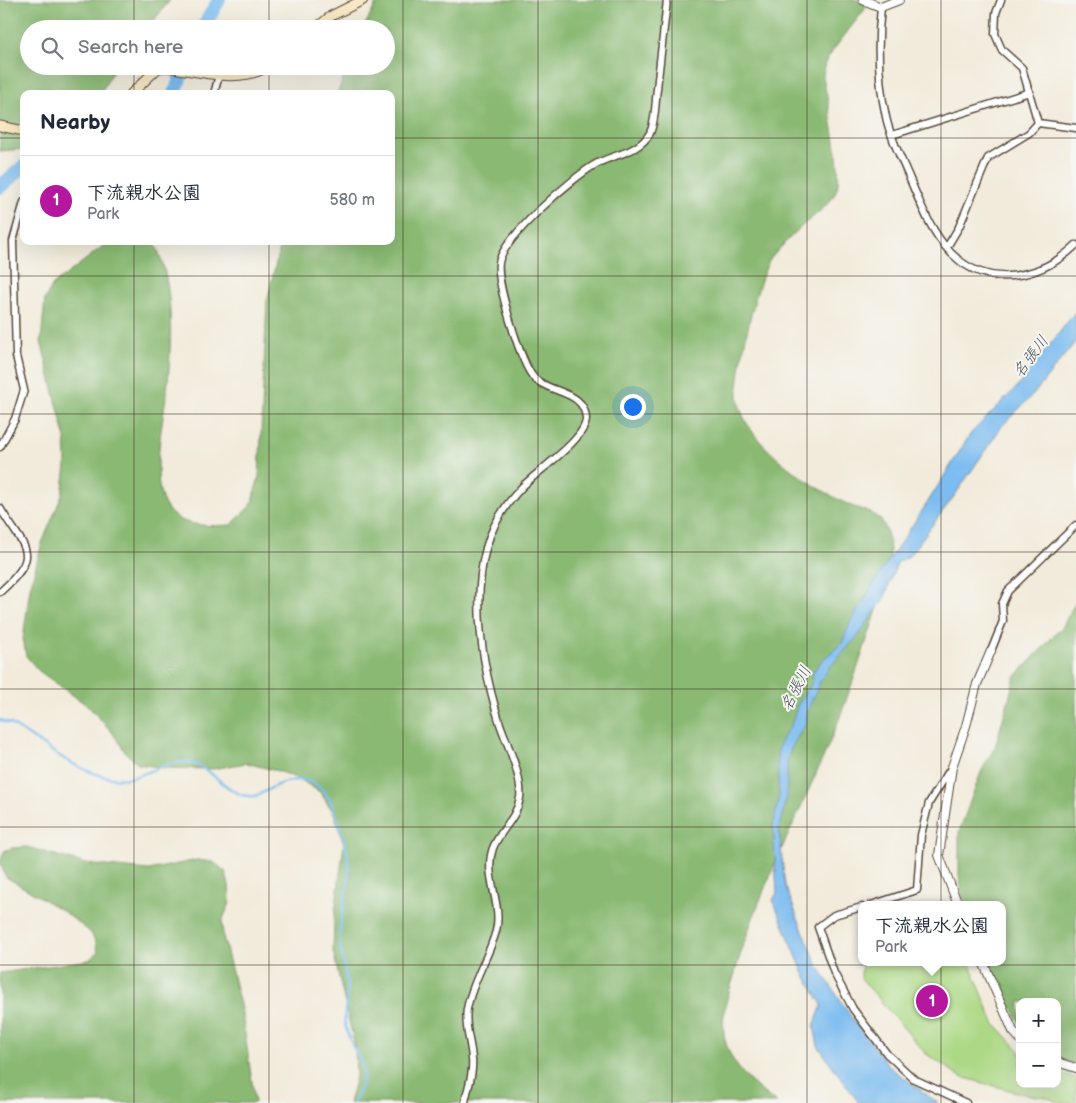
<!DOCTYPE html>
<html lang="en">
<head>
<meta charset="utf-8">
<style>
  :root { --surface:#fff; --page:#f2f2f3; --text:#1f2937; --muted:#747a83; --line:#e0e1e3; --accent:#b5179e }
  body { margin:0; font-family:"Balsamiq Sans","Klee One",sans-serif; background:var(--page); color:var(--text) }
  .controls { position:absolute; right:15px; bottom:15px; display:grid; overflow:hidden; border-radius:10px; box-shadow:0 5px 20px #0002 }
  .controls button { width:45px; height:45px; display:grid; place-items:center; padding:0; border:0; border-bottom:1px solid var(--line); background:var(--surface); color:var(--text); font:25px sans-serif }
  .you { position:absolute; left:632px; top:406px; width:18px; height:18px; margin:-12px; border:4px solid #fff; border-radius:50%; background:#1a73e8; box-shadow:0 0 0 8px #1a73e833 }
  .badge { display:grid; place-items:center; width:32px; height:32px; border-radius:50%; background:var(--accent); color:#fff; font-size:16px; font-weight:700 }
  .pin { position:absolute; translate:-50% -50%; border:2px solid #fff; box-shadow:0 1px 5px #0006 }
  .popup { position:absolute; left:858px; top:901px; width:148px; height:65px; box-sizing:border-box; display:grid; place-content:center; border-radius:10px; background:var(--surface); filter:drop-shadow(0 1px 4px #0005); font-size:16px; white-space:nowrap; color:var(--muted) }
  .popup b { font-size:19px; color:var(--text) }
  .popup::after { content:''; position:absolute; left:50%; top:100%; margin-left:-10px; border:10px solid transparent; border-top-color:var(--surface) }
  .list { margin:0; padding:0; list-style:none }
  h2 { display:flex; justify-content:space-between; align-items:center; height:65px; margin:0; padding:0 20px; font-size:21px }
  h2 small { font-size:16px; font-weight:400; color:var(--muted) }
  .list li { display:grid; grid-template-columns:32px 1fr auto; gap:15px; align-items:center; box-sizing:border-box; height:90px; padding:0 20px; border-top:1px solid var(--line) }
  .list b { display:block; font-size:19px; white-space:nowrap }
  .list p { margin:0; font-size:16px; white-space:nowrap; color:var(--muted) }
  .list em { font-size:16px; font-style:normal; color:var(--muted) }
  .icon { flex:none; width:28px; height:28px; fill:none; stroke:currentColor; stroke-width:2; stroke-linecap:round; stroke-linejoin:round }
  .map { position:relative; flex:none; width:1076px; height:1103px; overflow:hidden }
  .search { position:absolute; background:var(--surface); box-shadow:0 5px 20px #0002; left:20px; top:20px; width:375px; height:55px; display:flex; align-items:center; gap:12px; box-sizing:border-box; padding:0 18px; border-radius:28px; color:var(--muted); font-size:19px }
  .panel { position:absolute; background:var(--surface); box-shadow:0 5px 20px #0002; left:20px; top:90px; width:375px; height:155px; border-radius:10px }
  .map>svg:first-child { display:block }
  .green { fill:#add986; stroke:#748252 }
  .forest { fill:#8ab973; stroke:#627248 }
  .water { fill:#7cbcf0; stroke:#5c7387 }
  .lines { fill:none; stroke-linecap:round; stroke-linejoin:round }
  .stream { stroke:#7cbcf0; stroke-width:2.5 }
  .river { stroke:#7cbcf0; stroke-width:14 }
  .minor-casing { stroke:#56473a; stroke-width:9 }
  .tertiary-casing { stroke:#56473a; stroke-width:10 }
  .secondary-casing { stroke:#56473a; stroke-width:11 }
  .minor { stroke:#fff; stroke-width:6 }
  .tertiary { stroke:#fff; stroke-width:8 }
  .secondary { stroke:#f7e8c3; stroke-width:9 }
  .grid { fill:none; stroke:#3b2a1e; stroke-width:1; stroke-opacity:0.55 }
  .labels { text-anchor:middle; stroke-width:4; stroke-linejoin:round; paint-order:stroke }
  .water-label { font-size:16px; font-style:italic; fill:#4e565d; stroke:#f6f6f2 }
</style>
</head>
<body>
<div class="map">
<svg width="1076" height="1103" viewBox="0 0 1076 1103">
  <rect width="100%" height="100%" fill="#f6f6f2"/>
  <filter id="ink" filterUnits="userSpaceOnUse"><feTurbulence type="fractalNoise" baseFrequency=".02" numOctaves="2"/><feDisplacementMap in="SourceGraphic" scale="10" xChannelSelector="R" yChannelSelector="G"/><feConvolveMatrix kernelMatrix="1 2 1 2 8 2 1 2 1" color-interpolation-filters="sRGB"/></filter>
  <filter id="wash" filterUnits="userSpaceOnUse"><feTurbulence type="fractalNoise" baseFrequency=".0096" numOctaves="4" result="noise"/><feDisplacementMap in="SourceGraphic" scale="20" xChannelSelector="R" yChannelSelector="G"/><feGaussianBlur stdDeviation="1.12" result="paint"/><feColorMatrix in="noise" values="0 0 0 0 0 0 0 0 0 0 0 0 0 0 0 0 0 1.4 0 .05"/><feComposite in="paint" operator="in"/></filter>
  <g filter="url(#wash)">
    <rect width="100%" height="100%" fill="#f2ebdb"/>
    <path class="green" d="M862,953V962H969L994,1023L1020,1051V1084H1057V1071L1076,1078V1103H1059L1046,1097L1028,1095L961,1077L925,1053L861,978Z"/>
    <path class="forest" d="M0,0H170L147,29H29V66H116L100,94H24V149L0,151Z
      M378,0H872L834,49L825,63L823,76C827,99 843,169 837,188C832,206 813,215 801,227C791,236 781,247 772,257C757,275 737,370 738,395C740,442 810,485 847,504C861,511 875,510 883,523C897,549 887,579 879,604C863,651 848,699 829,744C796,821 756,896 734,976C728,996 721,1013 724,1034C728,1064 753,1086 777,1103H349L356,1076L355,1047L333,951L334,919L344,844L334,813L320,792L301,780L278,771L246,763L213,769L165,768L138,764L126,753L112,732L88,706L39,671L26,656L23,639L30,588L42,543L62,495L66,466L65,436L41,341L45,299L53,285L107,243L116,241L154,242C174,280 172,338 168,381C165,413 149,477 165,505C177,528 209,526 231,525L251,505L259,477L267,301L281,241H391V94H337L348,66H386V29H363Z
      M1076,601V1064L1057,1059V1002H1020V1024L989,962H1002V905H964L959,875V832L981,772L995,747L1015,677L1063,626Z
      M27,847L86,864L149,870L197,860L213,862L225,871L229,885L230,903L222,921L223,936L242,1013L255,1103H0V973L89,960L98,952L96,942L90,932L63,911L6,877L0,863L4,851L12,848Z"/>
    <path class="water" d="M1076,311V341L1033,395L1002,426L955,495L909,556L897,563L884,599L859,635L829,668L820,682L808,710L806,723L792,747L787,760V795L779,829L785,885L799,921L818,966L857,1026L891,1068L938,1103H859L818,1046L814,1026L822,1005L803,972L773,900L777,893L773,825L779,795L777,755L781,740L791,725L798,704L812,683L813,672L821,661L842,643L849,625L884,567L924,508L971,433L1018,386Z"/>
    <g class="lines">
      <path class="stream" d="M0,720L11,724C41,742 73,770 107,777C140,785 155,762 184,762C211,762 227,799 254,796C261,795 269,789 275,786C301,774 321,779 333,807C339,822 349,852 349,869C348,897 336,923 341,951C343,963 347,977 347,989C348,1000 343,1011 345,1023C351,1060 378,1061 353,1103"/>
      <path class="river" d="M202,29L219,0
        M175,94L184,66
        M0,187L24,166"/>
    </g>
  </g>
  <g filter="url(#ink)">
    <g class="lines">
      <g class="minor-casing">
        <path id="minor" d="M1001,0L996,13L995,34L1002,50L1022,68L1038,123
          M881,7C877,43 878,81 886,117C890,137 901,158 909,177C921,205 934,241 960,261C997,289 1045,275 1076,245
          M214,94L219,75
          M1038,123L1076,128
          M892,135L1030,92
          M947,247L959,227L988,158L1029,133L1038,123
          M0,447L15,419L24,390L16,356L13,241L24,202
          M0,508C24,549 44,553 0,592
          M991,651L1003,621L1002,604L1008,591L1076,525
          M871,905L917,890L921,835L929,803L951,768
          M862,907L834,915L818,927L834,973L853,1009L887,1054L914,1079L966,1103
          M465,1103C467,1088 474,1075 472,1059C471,1042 464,1026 467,1009C472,981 489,957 496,931C503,904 483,875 493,848C500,830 517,818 520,798C523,778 507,744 500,724C483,669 471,605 486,548C492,526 506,504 521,488C536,472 586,439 586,419C585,390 550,394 534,378C521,364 496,282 499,263C502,239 574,176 596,164C614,154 639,153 650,133C656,120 655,103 657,89C660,59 664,30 667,0"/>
      </g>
      <g class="tertiary-casing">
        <path id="tertiary" d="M863,0L881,7L899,0
          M958,905L939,855L952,767L966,726L977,684L991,651
          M983,962L1013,1031L1020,1039
          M1057,1062L1076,1068"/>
      </g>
      <g class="secondary-casing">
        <path id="secondary" d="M315,29L331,16L363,0
          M131,94L158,68L167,67C198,71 241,85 268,66
          M0,126L24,131"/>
      </g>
      <use href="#minor" class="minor"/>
      <use href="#tertiary" class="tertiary"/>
      <use href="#secondary" class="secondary"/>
    </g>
  </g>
  <path class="grid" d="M134,0V29M269,0V29M403,0V1103M538,0V1103M672,0V1103M807,0V1103M941,0V1103M134,66V94M269,66V94M0,138H24M391,138H1076M134,241V1103M269,241V1103M0,276H1076M0,414H1076M0,552H1076M0,689H1076M0,827H1076M0,965H1076"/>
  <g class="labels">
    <g class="water-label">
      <text transform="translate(1030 356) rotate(-53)" y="6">名張川</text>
      <text transform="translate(795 688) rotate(-63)" y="6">名張川</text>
    </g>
  </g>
</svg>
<div class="controls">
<button>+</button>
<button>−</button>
</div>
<div class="you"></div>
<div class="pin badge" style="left:932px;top:1001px">1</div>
<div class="popup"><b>下流親水公園</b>Park</div>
<div class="search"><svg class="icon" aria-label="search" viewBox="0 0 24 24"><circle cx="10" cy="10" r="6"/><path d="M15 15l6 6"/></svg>Search here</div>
<section class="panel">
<h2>Nearby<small></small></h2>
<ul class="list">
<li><span class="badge">1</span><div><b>下流親水公園</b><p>Park</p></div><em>580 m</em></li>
</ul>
</section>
</div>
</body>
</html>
